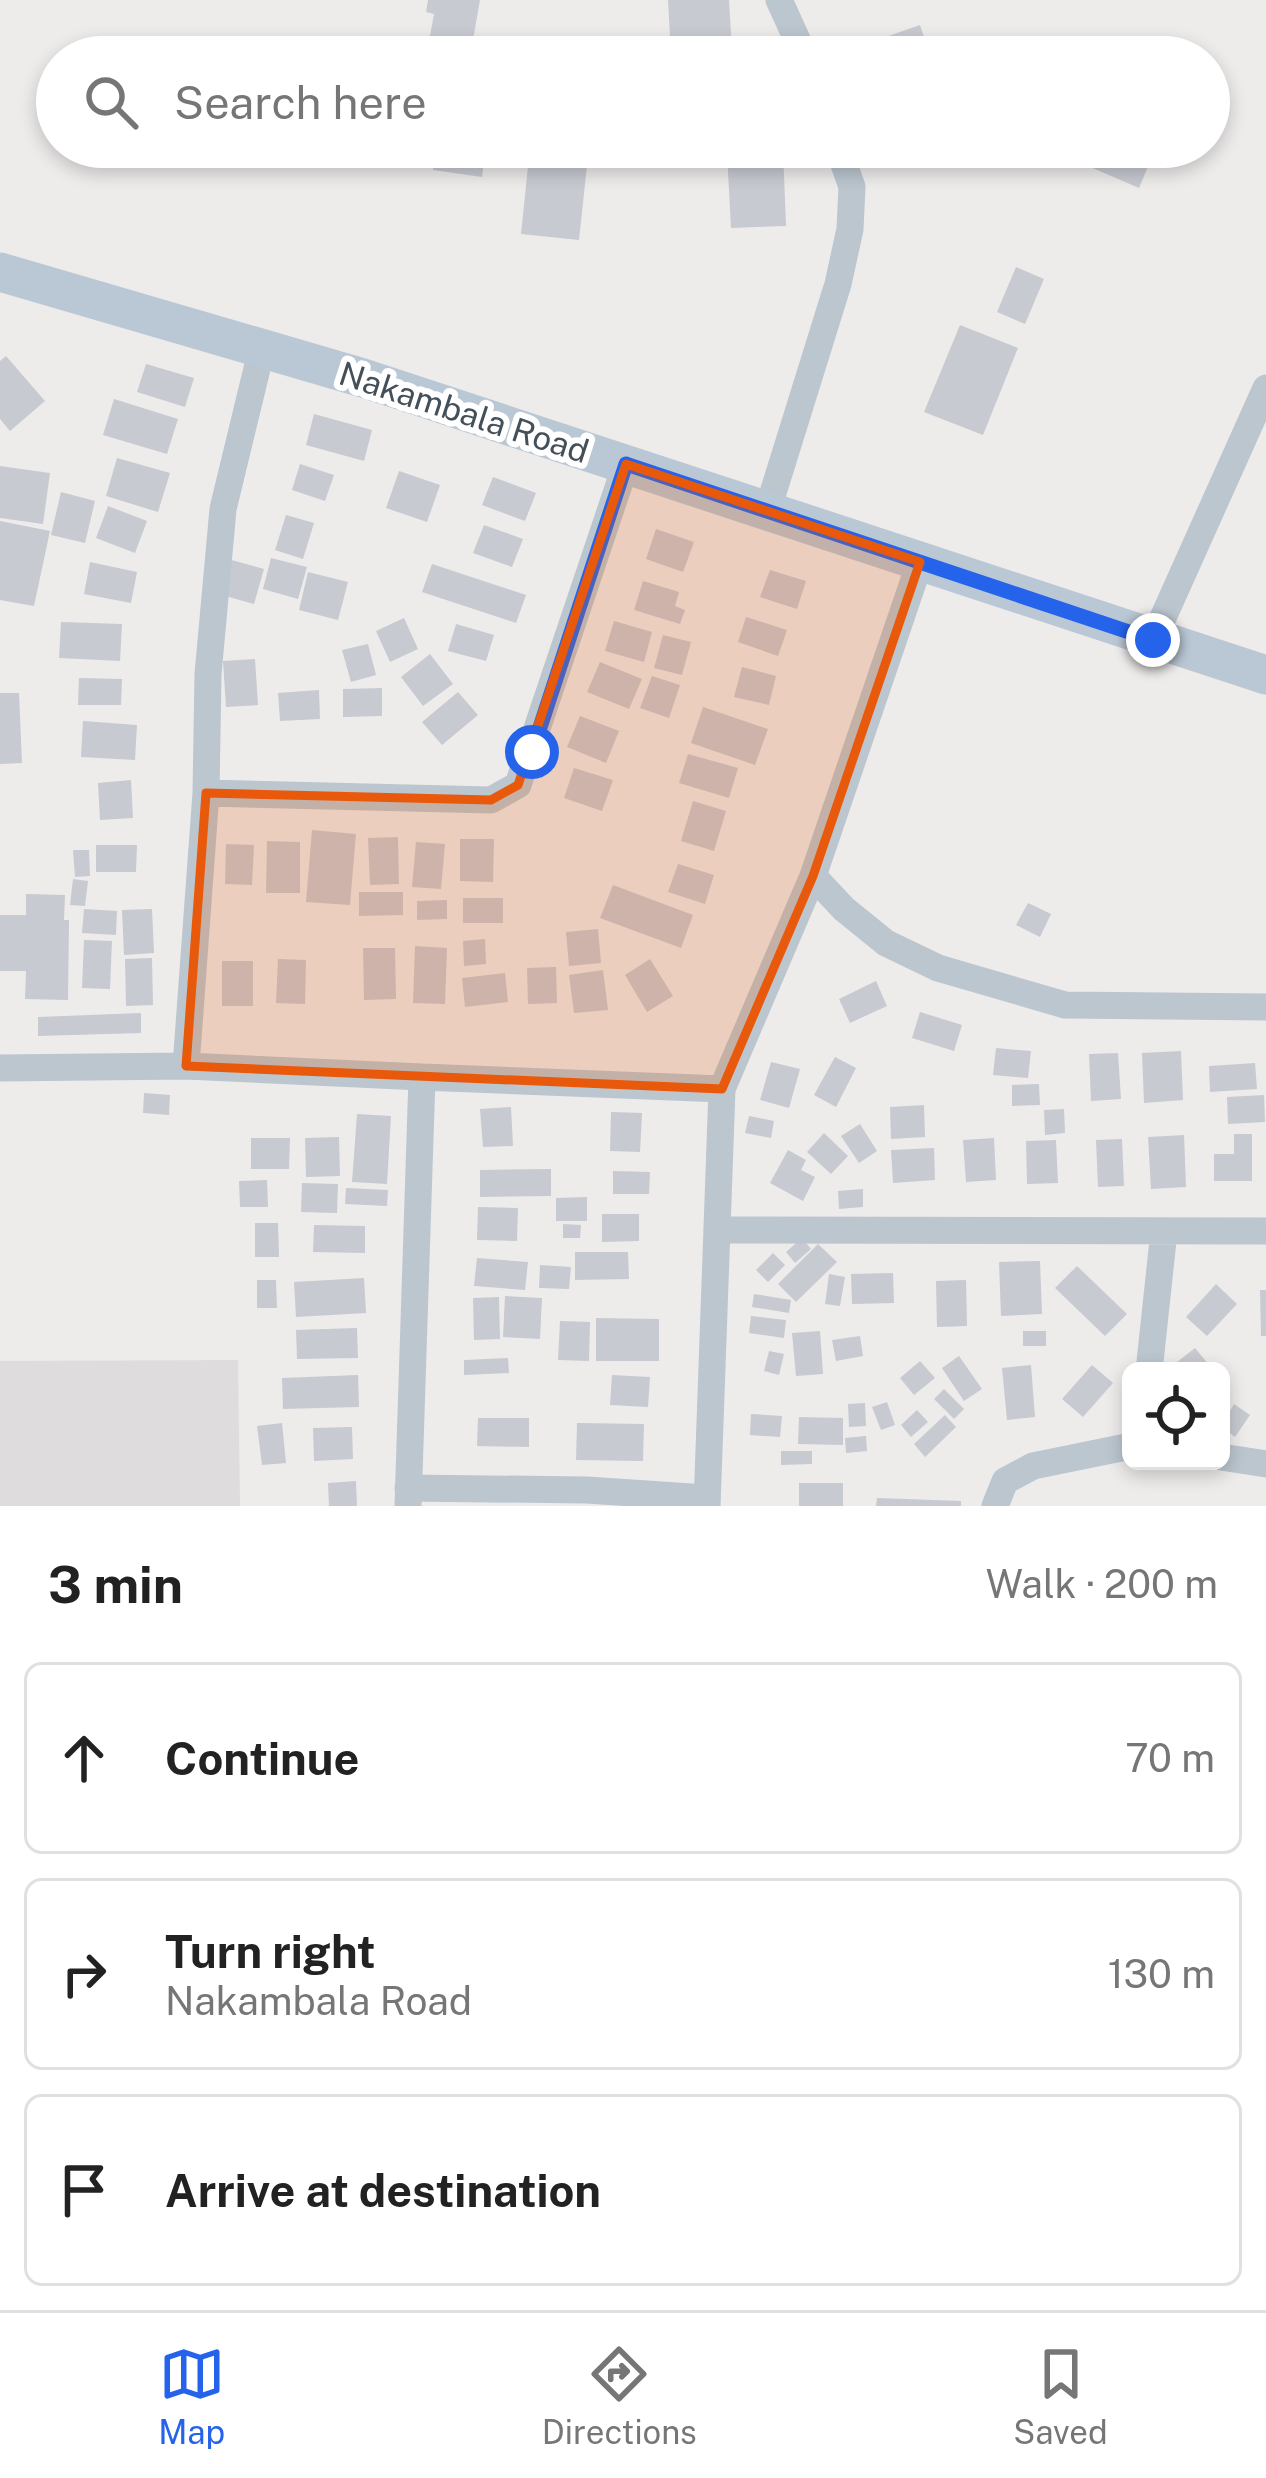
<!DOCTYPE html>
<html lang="en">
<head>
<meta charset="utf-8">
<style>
  :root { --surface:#fff; --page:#f6f6f6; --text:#222; --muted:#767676; --line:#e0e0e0; --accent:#2563eb }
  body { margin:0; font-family:"Public Sans",sans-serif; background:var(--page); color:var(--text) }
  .controls { position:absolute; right:36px; bottom:36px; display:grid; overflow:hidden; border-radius:18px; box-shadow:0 6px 18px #0003 }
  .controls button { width:108px; height:108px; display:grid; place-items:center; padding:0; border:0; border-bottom:3px solid var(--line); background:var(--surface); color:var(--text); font:60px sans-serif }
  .stop { position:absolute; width:36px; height:36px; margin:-27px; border:9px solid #2563eb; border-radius:50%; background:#fff }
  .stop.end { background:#2563eb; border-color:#fff; box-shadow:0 3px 12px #0008 }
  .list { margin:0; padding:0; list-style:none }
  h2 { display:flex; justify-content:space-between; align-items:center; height:156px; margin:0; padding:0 48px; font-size:51px }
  h2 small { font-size:39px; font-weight:400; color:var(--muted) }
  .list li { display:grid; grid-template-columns:78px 1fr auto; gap:36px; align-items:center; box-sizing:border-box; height:192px; margin:0 24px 24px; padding:0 24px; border:3px solid var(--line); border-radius:18px }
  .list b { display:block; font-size:45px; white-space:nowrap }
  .list p { margin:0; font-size:39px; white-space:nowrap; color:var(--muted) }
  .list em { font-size:39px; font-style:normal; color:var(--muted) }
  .icon { flex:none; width:66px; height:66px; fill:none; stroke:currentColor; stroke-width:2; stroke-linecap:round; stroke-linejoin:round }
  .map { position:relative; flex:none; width:1266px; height:1506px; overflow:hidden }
  .search { position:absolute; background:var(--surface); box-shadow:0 6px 18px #0003; left:36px; right:36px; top:36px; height:132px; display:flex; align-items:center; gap:30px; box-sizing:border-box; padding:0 42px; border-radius:66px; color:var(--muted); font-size:45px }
  .sheet { height:804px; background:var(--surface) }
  nav { display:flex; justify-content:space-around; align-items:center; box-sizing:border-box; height:168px; border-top:3px solid var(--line); background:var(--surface); font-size:33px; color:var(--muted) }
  nav a { display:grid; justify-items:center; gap:6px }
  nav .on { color:var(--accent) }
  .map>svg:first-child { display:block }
  .education { fill:#dfdcdd }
  .building { fill:#c7cad1 }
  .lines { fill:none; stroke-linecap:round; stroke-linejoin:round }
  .street { stroke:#bbc6cf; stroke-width:27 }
  .secondary { stroke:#bac7d4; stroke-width:39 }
  .route { stroke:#2563eb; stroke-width:15 }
  .marked { fill:#e8590c; fill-opacity:0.2; stroke:#e8590c; stroke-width:9; stroke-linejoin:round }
  .labels { text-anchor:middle; stroke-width:12; stroke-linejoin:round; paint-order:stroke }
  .street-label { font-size:33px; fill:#434f59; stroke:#fff }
</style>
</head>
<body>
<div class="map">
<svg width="1266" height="1506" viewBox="0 0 1266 1506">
  <rect width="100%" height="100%" fill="#eeebeb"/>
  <path class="education" d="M238,1360L240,1506H0V1361Z"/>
  <path class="building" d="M428,0H480L470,57L427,52L434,14L426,12Z
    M668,0H729L732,50L671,54Z
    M920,25L929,52L915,57H867L863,45Z
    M375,147H423L421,165L374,161Z
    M437,147H486L482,177L433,170Z
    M530,147H589L579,240L521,234Z
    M1044,147H1156L1139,188Z
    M783,150L786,226L731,228L727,153Z
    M1016,267L1044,279L1025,324L997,312Z
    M960,325L1018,348L983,435L924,412Z
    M6,356L45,401L10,431L0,419V361Z
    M146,364L194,378L185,407L137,392Z
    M114,399L178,419L167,454L103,435Z
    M314,414L372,430L364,461L306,445Z
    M117,458L170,473L158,512L106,496Z
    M300,464L334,475L325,501L292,490Z
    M0,466L50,473L43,524L0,518Z
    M399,471L440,485L427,522L386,508Z
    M493,477L536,493L525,521L482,505Z
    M61,492L95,501L85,543L51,535Z
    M108,506L147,521L135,553L96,538Z
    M286,515L314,523L303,559L275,550Z
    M0,521L50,531L34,606L0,600Z
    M484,525L523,539L512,567L473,553Z
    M656,529L694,542L683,572L646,559Z
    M271,558L307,567L298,599L263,589Z
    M228,559L264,569L254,604L218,594Z
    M90,562L137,572L131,603L84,594Z
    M432,564L526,595L516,623L422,592Z
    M770,570L806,581L797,609L760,597Z
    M308,572L348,582L338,620L299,610Z
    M643,581L679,592L675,606L685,610L680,624L634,610Z
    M746,617L787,630L778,656L738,642Z
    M404,618L418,649L390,662L376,631Z
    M614,621L652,632L644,662L605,651Z
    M61,622L122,624L120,661L59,658Z
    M456,624L494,635L486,661L448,651Z
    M663,635L691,642L682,675L654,668Z
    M368,644L376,675L351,682L342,650Z
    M430,654L453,684L423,706L401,677Z
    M255,659L258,705L226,707L223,661Z
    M600,662L642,679L629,709L587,692Z
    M742,667L776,676L769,705L734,697Z
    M652,676L680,685L669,718L640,708Z
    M79,678L122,679L121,705H78Z
    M382,688V716L343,717V689Z
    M319,690L320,719L280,721L278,693Z
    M458,692L478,715L442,745L422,722Z
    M0,693H19L22,763L0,764Z
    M703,707L768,729L755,765L691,743Z
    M580,716L619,731L606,763L567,747Z
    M83,721L137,725L135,760L81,757Z
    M688,754L738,768L729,798L679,783Z
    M574,768L613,780L602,811L564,798Z
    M131,780L133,818L100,820L98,783Z
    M693,801L726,811L714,851L681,841Z
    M312,830L356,834L350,905L306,902Z
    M398,837L399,884L370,885L368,838Z
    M460,839H494L493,882L460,881Z
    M267,841L300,842V893H266Z
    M416,842L445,844L441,889L412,887Z
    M226,844L254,845L252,885L225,884Z
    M96,845H137L136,872H96Z
    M73,850H89L90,876L75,877Z
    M678,864L714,875L705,904L668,892Z
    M73,879L88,881L85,906L70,905Z
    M613,885L693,915L681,948L600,918Z
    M359,892H403V915L359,916Z
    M26,894L65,895L64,920H69L68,1000L25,999L26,971H0V915H26Z
    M463,898H503V923H463Z
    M447,900V919L417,920V901Z
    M1028,903L1051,914L1040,937L1016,925Z
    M84,909L117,911L116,935L82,933Z
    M152,909L154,953L124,955L122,910Z
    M598,929L601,963L569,966L566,932Z
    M485,939L486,964L464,966L463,941Z
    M84,940L112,941L110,989L82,988Z
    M415,946L447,948L445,1004L413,1003Z
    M363,948H395L396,999L364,1000Z
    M152,958L153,1005L126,1006L125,959Z
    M278,959L306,960L305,1004L276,1003Z
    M650,959L673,996L647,1012L625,975Z
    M222,961H253V1006H222Z
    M556,967L557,1003L528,1004L527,968Z
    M603,970L608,1010L574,1013L569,975Z
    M505,973L508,1002L465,1007L462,978Z
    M876,981L887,1006L850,1023L839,999Z
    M920,1012L962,1025L954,1051L912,1038Z
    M141,1013V1033L38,1036V1017Z
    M996,1048L1031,1051L1028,1078L993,1075Z
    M1181,1051L1183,1100L1144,1103L1142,1053Z
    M1118,1053L1121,1099L1091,1101L1089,1054Z
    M835,1057L856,1068L836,1107L814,1095Z
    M771,1062L800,1069L789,1108L760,1100Z
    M1255,1063L1257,1089L1210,1092L1209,1066Z
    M1039,1084L1040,1105L1012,1106V1085Z
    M144,1093L170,1095L169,1115L143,1113Z
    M1264,1095L1265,1122L1228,1124L1227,1097Z
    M924,1105L925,1137L891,1139L890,1107Z
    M511,1107L513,1146L483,1147L480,1109Z
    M1064,1109L1065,1133L1045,1135L1044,1110Z
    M611,1112L642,1113L640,1152L610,1151Z
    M357,1114L391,1116L387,1184L352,1182Z
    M749,1116L774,1121L771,1138L745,1133Z
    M860,1124L877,1151L859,1163L841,1136Z
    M824,1133L848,1156L831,1174L807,1152Z
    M1234,1134H1252V1181H1214V1154H1234Z
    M1184,1135L1186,1187L1151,1189L1148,1137Z
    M339,1137L340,1176L306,1177L305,1138Z
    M251,1138H290L289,1169H251Z
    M994,1138L996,1180L966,1182L963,1140Z
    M1122,1139L1124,1186L1098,1187L1096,1140Z
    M1056,1140L1058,1183L1027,1184L1026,1141Z
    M934,1148L935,1180L893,1183L891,1150Z
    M788,1150L806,1160L801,1170L815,1177L803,1201L770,1183Z
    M551,1169V1196L480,1197V1170Z
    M613,1171L650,1172L649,1194H613Z
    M267,1180L268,1207H240L239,1181Z
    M302,1183L338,1184L337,1213L301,1212Z
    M346,1188L388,1190L387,1206L345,1204Z
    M863,1189V1207L839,1209L838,1191Z
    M587,1197V1221H556V1198Z
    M478,1207L518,1208L517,1241L477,1240Z
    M602,1214H639V1241L602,1242Z
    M255,1223H278L279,1257H255Z
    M563,1224L581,1225L580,1238H563Z
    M314,1225L365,1226V1253L313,1252Z
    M802,1238L811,1249L795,1263L786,1252Z
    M818,1244L837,1262L796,1302L778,1284Z
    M575,1252H628L629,1279L575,1280Z
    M773,1253L785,1265L768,1282L756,1270Z
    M477,1258L528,1262L525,1290L474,1286Z
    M1040,1261L1042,1314L1001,1316L999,1262Z
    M540,1265L571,1267L569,1289L539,1288Z
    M1077,1266L1127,1314L1105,1336L1055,1288Z
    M893,1273L894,1303L852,1304L851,1274Z
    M829,1274L845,1277L840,1306L825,1304Z
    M364,1278L366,1313L296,1317L294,1282Z
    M257,1280H276L277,1308H257Z
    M966,1280L967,1326L937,1327L936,1281Z
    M1216,1284L1237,1304L1207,1336L1186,1317Z
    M1260,1290H1266V1336H1261Z
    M754,1294L791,1300L789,1313L752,1307Z
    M505,1296L542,1298L540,1339L503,1337Z
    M499,1297L500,1339L474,1340L473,1298Z
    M751,1316L786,1320L784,1338L749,1333Z
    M596,1318L659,1319V1361H596Z
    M560,1321L590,1322L589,1361L558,1360Z
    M357,1328L358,1358L297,1359L296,1330Z
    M820,1331L823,1374L796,1376L792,1333Z
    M1023,1331H1046V1346H1023Z
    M860,1336L863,1356L836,1361L832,1340Z
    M1195,1348L1214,1371H1176L1172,1366Z
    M769,1351L784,1354L779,1375L764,1371Z
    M959,1356L982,1389L964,1401L942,1368Z
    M508,1358L509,1373L464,1375V1360Z
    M920,1361L935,1378L914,1395L900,1378Z
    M1031,1365L1035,1417L1007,1420L1002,1368Z
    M1092,1365L1113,1383L1083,1417L1062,1399Z
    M358,1375L359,1407L283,1409L282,1378Z
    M612,1375L650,1377L648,1407L610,1405Z
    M944,1389L964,1409L954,1419L934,1399Z
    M887,1402L895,1425L881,1430L872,1407Z
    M865,1403L866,1426L849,1427L848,1404Z
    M1234,1404L1250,1415L1235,1437L1221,1427Z
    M917,1410L928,1422L911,1437L901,1425Z
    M751,1414L782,1416L780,1437L750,1435Z
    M945,1415L956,1427L925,1457L914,1444Z
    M799,1417L843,1418V1445L798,1444Z
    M478,1418H529V1447L477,1446Z
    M282,1423L286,1463L262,1465L257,1426Z
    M577,1423L644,1424L643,1461L576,1460Z
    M352,1427L353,1459L314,1461L313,1428Z
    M866,1436L867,1451L846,1453L845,1438Z
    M781,1451H812V1464L781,1465Z
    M356,1481L357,1506H329L328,1483Z
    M799,1483H843V1506H799Z
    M877,1498L961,1501V1506H876Z"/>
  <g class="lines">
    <path class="street" d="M779,0L805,57
      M767,512L838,284L850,229L852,187L838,147
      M1153,640L1266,388
      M206,793L491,800L518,785L626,464
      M813,876L844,909L886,943L938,968L1065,1005L1266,1007
      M186,1066L206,793L208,674L223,509L262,348
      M0,1068L186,1066L422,1077
      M720,1230L1266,1231
      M1149,1371L1164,1231
      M1221,1457L1266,1464
      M408,1488L587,1490L706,1498
      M408,1506L422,1077L722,1089
      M707,1506L722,1089L813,876L920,562
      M995,1506L1005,1481L1033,1466L1131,1446"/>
    <path class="secondary" d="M0,272L363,378L1266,675"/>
  </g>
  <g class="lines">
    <path class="route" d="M532,752L626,464L1153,640"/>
  </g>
  <path class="marked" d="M626,464L920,562L813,876L722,1089L186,1066L206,793L491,800L518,785Z"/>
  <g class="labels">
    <g class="street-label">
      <text transform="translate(464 412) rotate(18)" y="12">Nakambala Road</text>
    </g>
  </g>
</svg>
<div class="controls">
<button><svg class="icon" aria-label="locate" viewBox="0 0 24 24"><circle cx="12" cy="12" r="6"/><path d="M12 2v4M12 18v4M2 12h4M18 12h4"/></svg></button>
</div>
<div class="stop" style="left:532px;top:752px"></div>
<div class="stop end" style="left:1153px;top:640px"></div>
<div class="search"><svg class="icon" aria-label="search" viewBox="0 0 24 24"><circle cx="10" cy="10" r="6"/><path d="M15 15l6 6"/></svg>Search here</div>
</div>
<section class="sheet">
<h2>3 min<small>Walk · 200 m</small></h2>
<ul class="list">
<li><svg class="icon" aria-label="ahead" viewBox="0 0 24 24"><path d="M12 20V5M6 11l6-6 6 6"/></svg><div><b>Continue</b></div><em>70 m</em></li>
<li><svg class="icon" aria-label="right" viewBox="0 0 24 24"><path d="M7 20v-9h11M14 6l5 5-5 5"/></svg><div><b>Turn right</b><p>Nakambala Road</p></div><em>130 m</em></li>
<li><svg class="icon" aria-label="arrive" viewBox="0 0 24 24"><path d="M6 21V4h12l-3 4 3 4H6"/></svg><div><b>Arrive at destination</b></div></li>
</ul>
</section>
<nav>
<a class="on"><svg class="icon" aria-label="map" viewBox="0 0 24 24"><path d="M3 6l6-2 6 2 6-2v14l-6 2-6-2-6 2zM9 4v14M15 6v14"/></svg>Map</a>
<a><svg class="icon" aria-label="directions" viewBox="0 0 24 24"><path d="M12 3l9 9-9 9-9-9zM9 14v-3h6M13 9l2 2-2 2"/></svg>Directions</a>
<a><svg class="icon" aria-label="saved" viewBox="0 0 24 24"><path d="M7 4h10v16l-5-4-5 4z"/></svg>Saved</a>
</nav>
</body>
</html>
